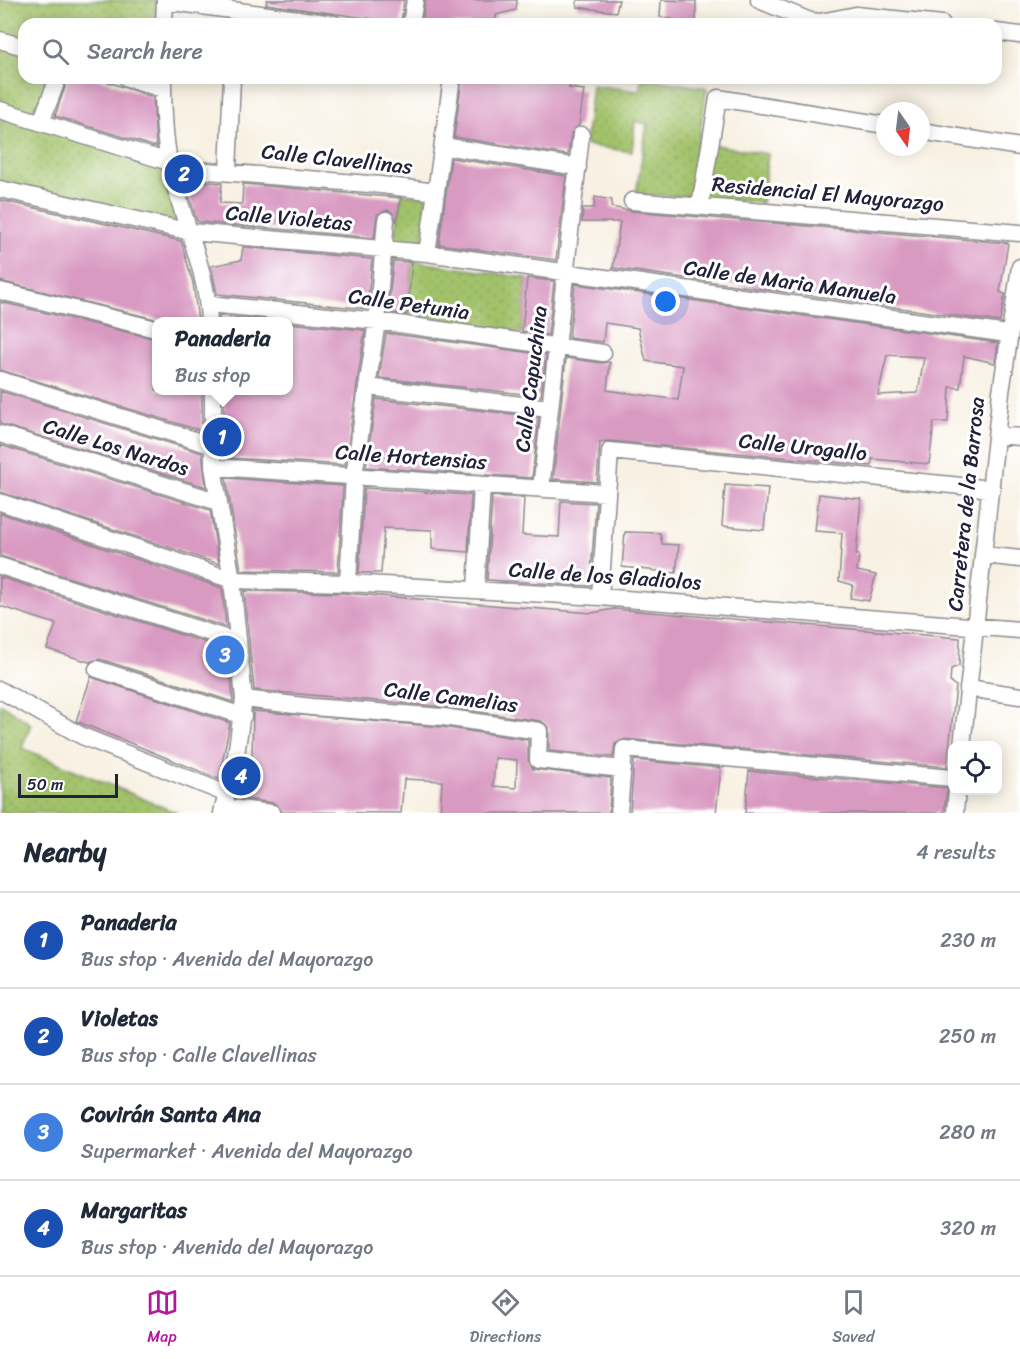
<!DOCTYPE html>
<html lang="en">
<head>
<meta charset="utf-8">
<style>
  :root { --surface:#fff; --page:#f2f2f3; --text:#1f2937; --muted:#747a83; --line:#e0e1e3; --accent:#b5179e }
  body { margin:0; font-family:Sriracha,sans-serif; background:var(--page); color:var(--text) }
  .controls { position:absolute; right:18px; bottom:18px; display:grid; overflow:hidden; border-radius:12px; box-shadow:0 3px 15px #0003 }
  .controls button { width:54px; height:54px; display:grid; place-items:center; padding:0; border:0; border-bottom:2px solid var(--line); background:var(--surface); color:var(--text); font:30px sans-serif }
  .compass { position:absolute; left:876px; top:102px; width:54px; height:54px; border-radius:50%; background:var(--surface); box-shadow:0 3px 15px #0003; rotate:166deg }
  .scale { position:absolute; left:18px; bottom:15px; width:100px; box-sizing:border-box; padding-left:6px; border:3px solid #22223b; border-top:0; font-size:16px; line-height:21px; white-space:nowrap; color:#22223b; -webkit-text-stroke:4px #fff; paint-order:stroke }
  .you { position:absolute; left:666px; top:302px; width:21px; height:21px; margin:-15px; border:4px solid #fff; border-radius:50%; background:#1a73e8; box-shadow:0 0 0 9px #1a73e833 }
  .badge { display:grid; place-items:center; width:39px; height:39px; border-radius:50%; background:var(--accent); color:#fff; font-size:20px; font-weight:700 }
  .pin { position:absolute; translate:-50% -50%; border:3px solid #fff; box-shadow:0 2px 6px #0006 }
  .popup { position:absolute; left:152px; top:317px; width:141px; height:78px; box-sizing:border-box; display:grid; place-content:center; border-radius:12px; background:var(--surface); filter:drop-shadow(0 2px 4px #0005); font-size:20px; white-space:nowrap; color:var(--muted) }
  .popup b { font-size:22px; color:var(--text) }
  .popup::after { content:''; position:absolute; left:50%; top:100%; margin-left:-12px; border:12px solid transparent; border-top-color:var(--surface) }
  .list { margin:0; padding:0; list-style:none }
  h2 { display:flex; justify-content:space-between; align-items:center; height:78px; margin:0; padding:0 24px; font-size:26px }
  h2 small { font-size:20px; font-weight:400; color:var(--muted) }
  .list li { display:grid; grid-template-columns:39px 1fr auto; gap:18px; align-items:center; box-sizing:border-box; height:96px; padding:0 24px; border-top:2px solid var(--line) }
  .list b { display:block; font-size:22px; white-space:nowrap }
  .list p { margin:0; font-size:20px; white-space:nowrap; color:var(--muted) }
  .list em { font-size:20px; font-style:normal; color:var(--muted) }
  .icon { flex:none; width:33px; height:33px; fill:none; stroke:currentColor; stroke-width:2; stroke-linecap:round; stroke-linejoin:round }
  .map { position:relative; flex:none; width:1020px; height:813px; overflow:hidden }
  .search { position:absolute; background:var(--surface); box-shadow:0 3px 15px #0003; left:18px; right:18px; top:18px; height:66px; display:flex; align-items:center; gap:15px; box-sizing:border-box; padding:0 21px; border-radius:18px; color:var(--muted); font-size:22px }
  .sheet { height:462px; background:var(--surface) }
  nav { display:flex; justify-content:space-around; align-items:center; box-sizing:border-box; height:84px; border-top:2px solid var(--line); background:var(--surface); font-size:16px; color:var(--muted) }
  nav a { display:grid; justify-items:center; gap:3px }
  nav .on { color:var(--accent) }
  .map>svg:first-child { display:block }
  .park { fill:url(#park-dots); stroke:#627252; stroke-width:1.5 }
  .building { fill:#d99ac2; fill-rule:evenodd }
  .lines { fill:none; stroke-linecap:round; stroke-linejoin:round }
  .minor-casing { stroke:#8d8a8f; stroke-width:19 }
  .minor { stroke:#fff; stroke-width:16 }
  .labels { text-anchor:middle; stroke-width:6; stroke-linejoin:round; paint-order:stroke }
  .street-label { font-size:21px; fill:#22223b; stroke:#fff }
</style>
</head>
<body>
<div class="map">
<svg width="1020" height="813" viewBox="0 0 1020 813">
  <defs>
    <pattern id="park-dots" width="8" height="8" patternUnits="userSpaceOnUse" patternTransform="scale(1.5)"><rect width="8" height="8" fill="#a2c26a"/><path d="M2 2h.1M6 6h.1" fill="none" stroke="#8ba65d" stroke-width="1.8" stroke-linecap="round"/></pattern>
  </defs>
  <rect width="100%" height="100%" fill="#fff"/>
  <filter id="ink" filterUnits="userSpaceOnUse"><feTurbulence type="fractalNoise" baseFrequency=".0167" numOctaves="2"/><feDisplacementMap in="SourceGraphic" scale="12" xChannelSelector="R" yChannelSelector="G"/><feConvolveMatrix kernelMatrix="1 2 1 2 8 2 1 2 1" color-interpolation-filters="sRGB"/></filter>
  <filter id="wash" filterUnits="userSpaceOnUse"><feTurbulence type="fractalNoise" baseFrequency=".008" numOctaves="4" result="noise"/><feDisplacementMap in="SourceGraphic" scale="24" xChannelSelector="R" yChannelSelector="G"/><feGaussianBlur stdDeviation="1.35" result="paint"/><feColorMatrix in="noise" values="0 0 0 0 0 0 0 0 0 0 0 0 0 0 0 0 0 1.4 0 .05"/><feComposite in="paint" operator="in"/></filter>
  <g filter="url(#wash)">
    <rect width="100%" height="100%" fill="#f8f1e3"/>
    <path class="park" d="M0,0H156V24H24V40L0,33Z
      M0,46L24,53V78H53L37,121L0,110Z
      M642,78L707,88L690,196L636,195L647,124L635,121L632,152L585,145L592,85L639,91Z
      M0,115L164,167L180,227L0,184Z
      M710,144L768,154L762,203L701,197Z
      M402,193L427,197L423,246L394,242Z
      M412,261L527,278L522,333L407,314Z
      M0,703L31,724L22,748L177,813H0Z"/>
    <g id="blocks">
      <path class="building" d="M267,0H404L401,23L266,4Z
        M425,0H517L516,10L496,15L495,24H422Z
        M577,0H619L616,12L577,7Z
        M661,0L696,1V22L671,24L672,19L660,17Z
        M68,78H96L153,97L156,147L55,116Z
        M462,78H570L569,88L584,90L579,125L571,133L568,155L454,137Z
        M451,158L566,176L556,260L439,244Z
        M184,180L222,183L220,203L242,204L243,184L401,198L397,221L392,212L388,210L377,214L374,238L200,222L197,221Z
        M595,197L612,200L611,207L631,211L1008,243L1000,292L1005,294L1000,322L613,268L620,222H582L583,208H594Z
        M0,200L181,241L193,283L198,321H163L0,281Z
        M243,247L372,259L367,309L217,294L211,266L241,260Z
        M393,261L412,262L407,315L388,312Z
        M527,278L554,281L548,335L522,331Z
        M575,284L998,343L995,363L964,356L960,388L950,387L948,422H934L929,464L872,459V466L610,441L600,442L597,482L553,479L566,358L602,363L610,362L607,390L678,400L683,366L646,361L638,328L605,323L603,342L569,338ZM887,355L924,357L918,393L878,395Z
        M0,302L156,339V390H202V431L0,370Z
        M219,316L278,321H219Z
        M288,323L365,330L345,465L229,458L228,449L224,448V390H288Z
        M386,333L546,355L541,396L379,378Z
        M0,391L202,453L206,487L0,424Z
        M376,399L539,417L532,478L366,467Z
        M0,445L210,510L219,564L0,492Z
        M226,478L343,486L338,572L241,570Z
        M725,485L768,488L764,530L722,526Z
        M364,488L471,495L468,552L432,549V530L384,528L381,573H359Z
        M819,494L861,499L856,555H859L857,571L876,575L869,601L850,598L853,585L839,581L842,533L815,531Z
        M492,496L524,498L522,535L559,537L561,501L596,503L590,586L487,580Z
        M0,513L222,588L226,627L0,556Z
        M625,532L660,533L662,544L679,545L676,573L622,567Z
        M0,577L229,650L233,702L100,659L89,662L47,649L56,624L0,606Z
        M244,591L344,593L592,613L614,609L960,638L959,666L951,669L950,682L956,686L947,767L625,739L615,744L613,757L549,751V727L541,721L445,707L254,690Z
        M91,677L230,723L219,779L76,721Z
        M253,711L442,727L528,740V760L533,769L611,778L609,813H440L442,781L404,779L401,813L282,812L274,803L237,798L240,785L252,760ZM495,758L517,760L516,788L493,786Z
        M634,760L721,768L716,813H630Z
        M749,771L947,788L944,813H745Z"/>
    </g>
  </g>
  <g filter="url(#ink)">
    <use href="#blocks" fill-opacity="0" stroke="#8d8a8f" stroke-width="1.5"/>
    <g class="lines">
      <g class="minor-casing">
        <path id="minor" d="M759,0L810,21L820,22L856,15L942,24
          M165,1L334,24
          M164,24L165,0
          M411,24L415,0
          M996,32L1020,35
          M0,40L24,47
          M127,78L163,89
          M163,78C163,105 164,135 169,161C179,214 207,265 209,322
          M0,110L169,162
          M41,122L58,78
          M921,131L1020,147
          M443,146L578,167
          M172,168L381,185L436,192L427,253
          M228,171L232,78
          M0,189L191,232L427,253L1008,334
          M436,192L452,78
          M632,201L1020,233
          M700,206L718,98L885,125
          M0,291L156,329
          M209,304L377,321L603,353
          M0,380L214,446
          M367,387L549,408
          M213,390V467L232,580L244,699L236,755L222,813
          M0,434L219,502
          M997,435L1020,437
          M213,467L606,493
          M541,489L581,135
          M0,502L232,580L348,583L600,597L1020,630
          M984,555L1020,559
          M0,566L238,642
          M348,583L354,476L377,321L386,220
          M476,590L482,485
          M600,597L610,451L992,489
          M97,669L243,716
          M968,688L1020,696
          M0,690L82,736L227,794
          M244,699L312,707L443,717L539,731L538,760L623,769
          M962,746L1001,392L1020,267
          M223,807L272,813
          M619,813L624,749L952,778
          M955,813L957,790"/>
      </g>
      <use href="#minor" class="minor"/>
    </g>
  </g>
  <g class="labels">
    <g class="street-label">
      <text transform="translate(337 159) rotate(6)" y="7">Calle Clavellinas</text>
      <text transform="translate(828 194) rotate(5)" y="7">Residencial El Mayorazgo</text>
      <text transform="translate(289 218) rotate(5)" y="7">Calle Violetas</text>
      <text transform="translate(790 282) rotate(8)" y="7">Calle de Maria Manuela</text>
      <text transform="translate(409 304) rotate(8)" y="7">Calle Petunia</text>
      <text transform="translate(531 379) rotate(-83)" y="7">Calle Capuchina</text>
      <text transform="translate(116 447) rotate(17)" y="7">Calle Los Nardos</text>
      <text transform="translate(803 447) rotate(6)" y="7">Calle Urogallo</text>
      <text transform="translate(411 457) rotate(4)" y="7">Calle Hortensias</text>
      <text transform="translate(966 504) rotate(-84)" y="7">Carretera de la Barrosa</text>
      <text transform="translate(605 576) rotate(4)" y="7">Calle de los Gladiolos</text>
      <text transform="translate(451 697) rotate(7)" y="7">Calle Camelias</text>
    </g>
  </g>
</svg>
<div class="controls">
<button><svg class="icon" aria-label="locate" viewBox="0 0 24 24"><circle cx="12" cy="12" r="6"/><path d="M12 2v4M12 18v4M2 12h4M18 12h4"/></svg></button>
</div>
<svg class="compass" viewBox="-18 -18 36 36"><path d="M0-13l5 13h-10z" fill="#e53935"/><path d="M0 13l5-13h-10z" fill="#747a83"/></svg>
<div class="scale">50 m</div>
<div class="you"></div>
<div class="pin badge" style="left:222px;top:437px;background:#1a4fb4">1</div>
<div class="popup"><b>Panaderia</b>Bus stop</div>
<div class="pin badge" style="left:184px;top:174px;background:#1a4fb4">2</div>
<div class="pin badge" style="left:225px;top:655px;background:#3f7fe0">3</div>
<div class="pin badge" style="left:241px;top:776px;background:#1a4fb4">4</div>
<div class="search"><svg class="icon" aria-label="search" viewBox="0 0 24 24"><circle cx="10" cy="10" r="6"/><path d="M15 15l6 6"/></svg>Search here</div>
</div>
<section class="sheet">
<h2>Nearby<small>4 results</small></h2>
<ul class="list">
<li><span class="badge" style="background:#1a4fb4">1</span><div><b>Panaderia</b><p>Bus stop · Avenida del Mayorazgo</p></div><em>230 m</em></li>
<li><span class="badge" style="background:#1a4fb4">2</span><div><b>Violetas</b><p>Bus stop · Calle Clavellinas</p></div><em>250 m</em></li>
<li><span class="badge" style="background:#3f7fe0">3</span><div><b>Covirán Santa Ana</b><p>Supermarket · Avenida del Mayorazgo</p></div><em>280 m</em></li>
<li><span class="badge" style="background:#1a4fb4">4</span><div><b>Margaritas</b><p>Bus stop · Avenida del Mayorazgo</p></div><em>320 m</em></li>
</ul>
</section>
<nav>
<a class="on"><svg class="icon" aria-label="map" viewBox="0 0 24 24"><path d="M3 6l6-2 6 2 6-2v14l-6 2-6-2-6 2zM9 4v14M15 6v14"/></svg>Map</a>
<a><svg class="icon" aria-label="directions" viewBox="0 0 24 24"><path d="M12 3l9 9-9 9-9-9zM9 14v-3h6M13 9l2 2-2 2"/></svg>Directions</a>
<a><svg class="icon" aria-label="saved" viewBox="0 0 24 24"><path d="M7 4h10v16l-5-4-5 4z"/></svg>Saved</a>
</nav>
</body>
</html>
